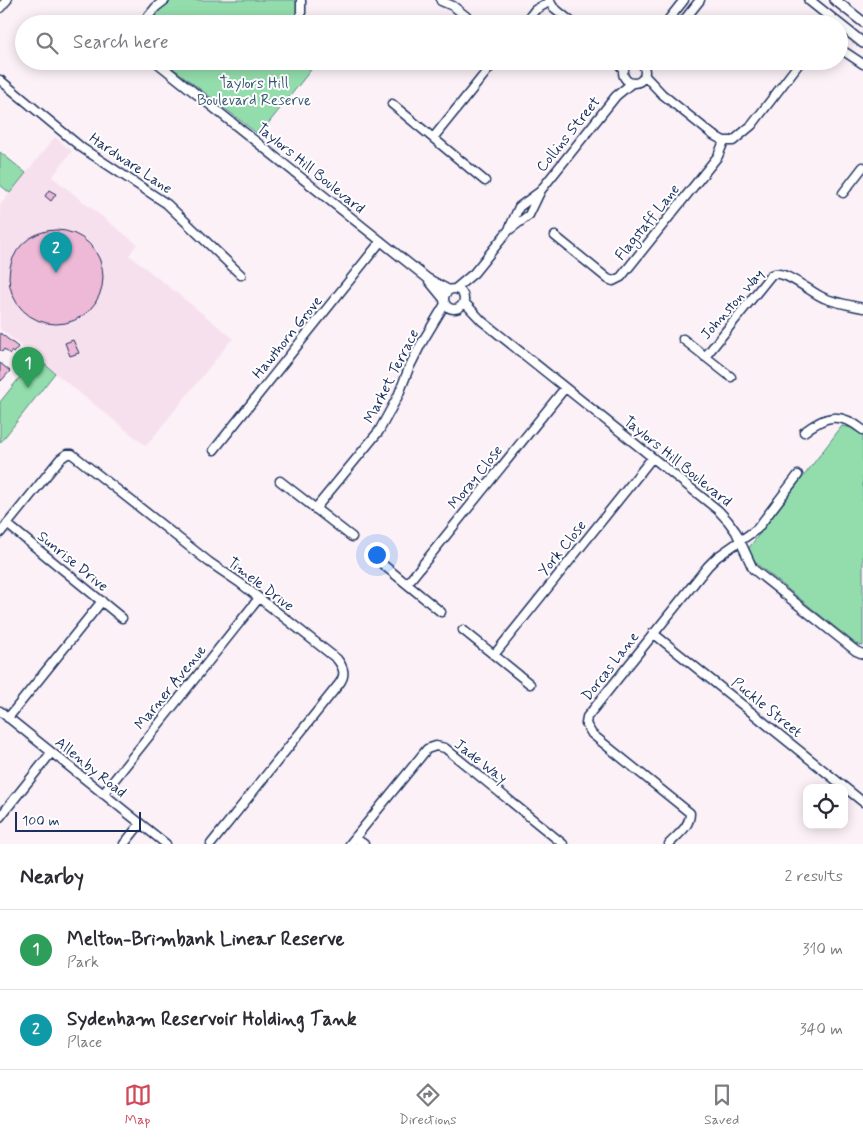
<!DOCTYPE html>
<html lang="en">
<head>
<meta charset="utf-8">
<style>
  :root { --surface:#fff; --page:#f2f2f3; --text:#2b2b33; --muted:#7c7c81; --line:#e1e1e2; --accent:#d1495b }
  body { margin:0; font-family:Mynerve,sans-serif; background:var(--page); color:var(--text) }
  .controls { position:absolute; right:15px; bottom:15px; display:grid; overflow:hidden; border-radius:10px; box-shadow:0 2px 12px #0003 }
  .controls button { width:45px; height:45px; display:grid; place-items:center; padding:0; border:0; border-bottom:1px solid var(--line); background:var(--surface); color:var(--text); font:25px sans-serif }
  .scale { position:absolute; left:15px; bottom:12px; width:126px; box-sizing:border-box; padding-left:5px; border:2px solid #1b2f5e; border-top:0; font-size:14px; line-height:18px; white-space:nowrap; color:#1b2f5e; -webkit-text-stroke:4px #fff; paint-order:stroke }
  .you { position:absolute; left:376px; top:554px; width:18px; height:18px; margin:-12px; border:4px solid #fff; border-radius:50%; background:#1a73e8; box-shadow:0 0 0 8px #1a73e833 }
  .badge { display:grid; place-items:center; width:32px; height:32px; border-radius:50%; background:var(--accent); color:#fff; font-size:16px; font-weight:700 }
  .pin { position:absolute; translate:-50% -41px; filter:drop-shadow(0 1px 2px #0008) }
  .pin::after { content:''; position:absolute; top:26px; width:18px; height:15px; background:inherit; clip-path:polygon(0 0,100% 0,50% 100%) }
  .list { margin:0; padding:0; list-style:none }
  h2 { display:flex; justify-content:space-between; align-items:center; height:65px; margin:0; padding:0 20px; font-size:21px }
  h2 small { font-size:16px; font-weight:400; color:var(--muted) }
  .list li { display:grid; grid-template-columns:32px 1fr auto; gap:15px; align-items:center; box-sizing:border-box; height:80px; padding:0 20px; border-top:1px solid var(--line) }
  .list b { display:block; font-size:19px; white-space:nowrap }
  .list p { margin:0; font-size:16px; white-space:nowrap; color:var(--muted) }
  .list em { font-size:16px; font-style:normal; color:var(--muted) }
  .icon { flex:none; width:28px; height:28px; fill:none; stroke:currentColor; stroke-width:2; stroke-linecap:round; stroke-linejoin:round }
  .map { position:relative; flex:none; width:863px; height:844px; overflow:hidden }
  .search { position:absolute; background:var(--surface); box-shadow:0 2px 12px #0003; left:15px; right:15px; top:15px; height:55px; display:flex; align-items:center; gap:12px; box-sizing:border-box; padding:0 18px; border-radius:28px; color:var(--muted); font-size:19px }
  .sheet { height:225px; background:var(--surface) }
  nav { display:flex; justify-content:space-around; align-items:center; box-sizing:border-box; height:70px; border-top:1px solid var(--line); background:var(--surface); font-size:14px; color:var(--muted) }
  nav a { display:grid; justify-items:center; gap:2px }
  nav .on { color:var(--accent) }
  .map>svg:first-child { display:block }
  .built { fill:#f7e0ed }
  .green { fill:#93ddac; stroke:#578685 }
  .building { fill:#edb9d6; stroke:#1b2f5e }
  .lines { fill:none; stroke-linecap:round; stroke-linejoin:round }
  .minor-casing { stroke:#1b2f5e; stroke-width:11 }
  .tertiary-casing { stroke:#1b2f5e; stroke-width:12 }
  .minor { stroke:#fff; stroke-width:8 }
  .tertiary { stroke:#fff; stroke-width:9 }
  .labels { text-anchor:middle; stroke-width:4; stroke-linejoin:round; paint-order:stroke }
  .park-label { font-size:15px; fill:#395a72; stroke:#fff }
  .street-label { font-size:15px; fill:#1b2f5e; stroke:#fff }
</style>
</head>
<body>
<div class="map">
<svg width="863" height="844" viewBox="0 0 863 844">
  <rect width="100%" height="100%" fill="#fbf1f7"/>
  <filter id="ink" filterUnits="userSpaceOnUse"><feTurbulence type="fractalNoise" baseFrequency=".02" numOctaves="2"/><feDisplacementMap in="SourceGraphic" scale="10" xChannelSelector="R" yChannelSelector="G"/><feConvolveMatrix kernelMatrix="1 2 1 2 8 2 1 2 1" color-interpolation-filters="sRGB"/></filter>
  <g filter="url(#ink)">
    <path class="built" d="M55,137L72,151L52,177L137,244L129,255L233,338L146,446L0,329V205Z"/>
    <path class="green" d="M171,0H294L297,2V24H147L162,6Z
      M164,61H318L259,135Z
      M0,152L26,173L10,193L0,185Z
      M36,357L55,373L0,443V402Z
      M842,426L854,428L863,434V646L856,644L757,564L748,549Z"/>
    <path class="building" d="M49,190L56,194L51,201L45,196Z
      M9 277a47 47 0 1 1 94 0a47 47 0 1 1-94 0Z
      M0,333L18,347L13,353L11,351L10,354L4,349L2,352L0,350Z
      M73,340L79,353L70,356L65,343Z
      M0,363L10,371L1,381L0,380Z"/>
    <g class="lines">
      <g class="minor-casing">
        <path id="minor" d="M549,0L553,7L574,24
          M441,1L453,6L476,24
          M0,8L7,0
          M142,24L156,7L165,0
          M301,24V0
          M524,24L535,10L549,2
          M665,24L684,0
          M681,24L700,0
          M839,48L863,64
          M155,61L427,278L449,290
          M616,61L624,70
          M623 72a11 11 0 1 1 22 0a11 11 0 1 1-22 0Z
          M645,76L662,94L713,135L724,141H733L752,125L801,61
          M0,80L82,148L167,204L241,275
          M392,104L485,181
          M433,138L495,61
          M843,193L863,167
          M510,227L519,207L538,193
          M555,236L608,279L613,281L621,277L718,156L724,141
          M429,281L443,298
          M444 299a10 10 0 1 1 20 0a10 10 0 1 1-20 0Z
          M455,289L474,273L508,231L529,215L541,190L616,96L632,83
          M464,302L482,321L718,510L728,521L736,532L753,569L856,651L863,654
          M683,339L731,377
          M705,357L771,275C784,268 811,293 824,298C836,303 850,305 863,308
          M804,432C826,415 840,412 863,430
          M214,450L381,241
          M280,481L352,537
          M315,509L379,431L398,396L409,368L421,344L445,304
          M7,524L122,618
          M0,533L60,459L67,454H72L209,562L240,583L337,659C344,668 346,675 339,684L211,844
          M370,554L441,612
          M407,584L565,388
          M463,630L530,684
          M653,633L863,802
          M494,655L652,458
          M0,711L166,844
          M8,718L102,601
          M103,794L259,598
          M0,817L51,753
          M355,838L364,844
          M124,844L140,824
          M350,844L427,749L436,746L445,748L563,844
          M669,844C678,834 690,827 690,813L592,734L586,724L587,717L708,566L717,557L757,529L798,475"/>
      </g>
      <g class="tertiary-casing">
        <path id="tertiary" d="M809,0L839,24
          M835,0L863,22
          M839,24L863,43"/>
      </g>
      <use href="#minor" class="minor"/>
      <use href="#tertiary" class="tertiary"/>
    </g>
  </g>
  <g class="labels">
    <g class="park-label">
      <text x="254" y="88">Taylors Hill<tspan x="254" dy="17">Boulevard Reserve</tspan></text>
    </g>
    <g class="street-label">
      <text transform="translate(568 134) rotate(-51)" y="5">Collins Street</text>
      <text transform="translate(131 163) rotate(34)" y="5">Hardware Lane</text>
      <text transform="translate(311 168) rotate(39)" y="5">Taylors Hill Boulevard</text>
      <text transform="translate(647 222) rotate(-51)" y="5">Flagstaff Lane</text>
      <text transform="translate(732 304) rotate(-49)" y="5">Johnston Way</text>
      <text transform="translate(287 337) rotate(-51)" y="5">Hawthorn Grove</text>
      <text transform="translate(391 376) rotate(-63)" y="5">Market Terrace</text>
      <text transform="translate(678 461) rotate(39)" y="5">Taylors Hill Boulevard</text>
      <text transform="translate(475 477) rotate(-51)" y="5">Moray Close</text>
      <text transform="translate(562 548) rotate(-51)" y="5">York Close</text>
      <text transform="translate(73 561) rotate(39)" y="5">Sunrise Drive</text>
      <text transform="translate(261 584) rotate(37)" y="5">Timele Drive</text>
      <text transform="translate(610 666) rotate(-52)" y="5">Dorcas Lane</text>
      <text transform="translate(170 687) rotate(-51)" y="5">Marner Avenue</text>
      <text transform="translate(767 707) rotate(39)" y="5">Puckle Street</text>
      <text transform="translate(481 761) rotate(38)" y="5">Jade Way</text>
      <text transform="translate(91 767) rotate(39)" y="5">Allenby Road</text>
    </g>
  </g>
</svg>
<div class="controls">
<button><svg class="icon" aria-label="locate" viewBox="0 0 24 24"><circle cx="12" cy="12" r="6"/><path d="M12 2v4M12 18v4M2 12h4M18 12h4"/></svg></button>
</div>
<div class="scale">100 m</div>
<div class="you"></div>
<div class="pin badge" style="left:28px;top:388px;background:#2e9e5b">1</div>
<div class="pin badge" style="left:56px;top:273px;background:#0f9aa8">2</div>
<div class="search"><svg class="icon" aria-label="search" viewBox="0 0 24 24"><circle cx="10" cy="10" r="6"/><path d="M15 15l6 6"/></svg>Search here</div>
</div>
<section class="sheet">
<h2>Nearby<small>2 results</small></h2>
<ul class="list">
<li><span class="badge" style="background:#2e9e5b">1</span><div><b>Melton-Brimbank Linear Reserve</b><p>Park</p></div><em>310 m</em></li>
<li><span class="badge" style="background:#0f9aa8">2</span><div><b>Sydenham Reservoir Holding Tank</b><p>Place</p></div><em>340 m</em></li>
</ul>
</section>
<nav>
<a class="on"><svg class="icon" aria-label="map" viewBox="0 0 24 24"><path d="M3 6l6-2 6 2 6-2v14l-6 2-6-2-6 2zM9 4v14M15 6v14"/></svg>Map</a>
<a><svg class="icon" aria-label="directions" viewBox="0 0 24 24"><path d="M12 3l9 9-9 9-9-9zM9 14v-3h6M13 9l2 2-2 2"/></svg>Directions</a>
<a><svg class="icon" aria-label="saved" viewBox="0 0 24 24"><path d="M7 4h10v16l-5-4-5 4z"/></svg>Saved</a>
</nav>
</body>
</html>
